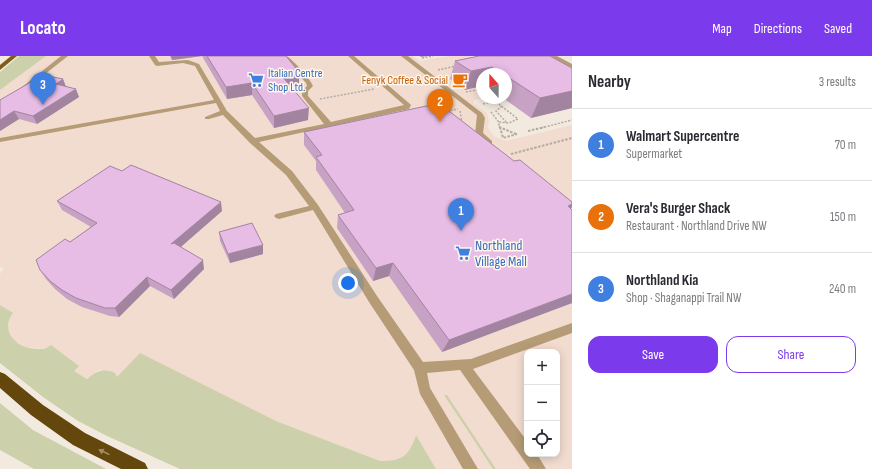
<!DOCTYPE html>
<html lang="en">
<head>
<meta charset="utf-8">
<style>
  :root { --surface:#fff; --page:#f7f7f7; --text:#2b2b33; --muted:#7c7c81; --line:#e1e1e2; --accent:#7c3aed }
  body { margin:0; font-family:"Sofia Sans Condensed",sans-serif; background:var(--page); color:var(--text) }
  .controls { position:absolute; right:12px; bottom:12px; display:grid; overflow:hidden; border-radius:8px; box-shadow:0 2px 10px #0003 }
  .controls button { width:36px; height:36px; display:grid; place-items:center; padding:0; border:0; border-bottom:1px solid var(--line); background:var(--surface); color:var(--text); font:20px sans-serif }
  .compass { position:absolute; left:476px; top:12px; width:36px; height:36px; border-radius:50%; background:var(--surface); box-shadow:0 2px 10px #0003; rotate:339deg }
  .you { position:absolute; left:348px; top:227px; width:14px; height:14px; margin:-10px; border:3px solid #fff; border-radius:50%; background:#1a73e8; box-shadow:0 0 0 6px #1a73e833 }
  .badge { display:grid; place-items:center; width:26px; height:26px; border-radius:50%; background:var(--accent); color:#fff; font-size:13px; font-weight:700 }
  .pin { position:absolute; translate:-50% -33px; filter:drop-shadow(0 1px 2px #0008) }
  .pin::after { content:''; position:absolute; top:21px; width:14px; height:12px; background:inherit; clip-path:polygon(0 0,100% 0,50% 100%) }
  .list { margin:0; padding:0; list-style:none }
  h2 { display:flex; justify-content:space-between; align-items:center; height:52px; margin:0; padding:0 16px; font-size:17px }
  h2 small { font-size:13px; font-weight:400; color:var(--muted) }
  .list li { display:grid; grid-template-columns:26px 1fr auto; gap:12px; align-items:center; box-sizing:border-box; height:72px; padding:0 16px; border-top:1px solid var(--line) }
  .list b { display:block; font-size:15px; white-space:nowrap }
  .list p { margin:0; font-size:13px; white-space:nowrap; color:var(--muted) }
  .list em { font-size:13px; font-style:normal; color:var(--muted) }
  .actions { display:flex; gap:8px; padding:12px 16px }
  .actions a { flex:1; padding:9px 0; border:1px solid var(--accent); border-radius:12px; text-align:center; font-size:14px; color:var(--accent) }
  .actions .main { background:var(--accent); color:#fff }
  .icon { flex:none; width:22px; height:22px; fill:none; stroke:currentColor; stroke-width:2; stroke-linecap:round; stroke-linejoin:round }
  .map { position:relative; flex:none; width:572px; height:413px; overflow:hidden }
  header { display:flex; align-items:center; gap:24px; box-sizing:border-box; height:56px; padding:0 20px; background:var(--accent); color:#fff }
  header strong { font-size:19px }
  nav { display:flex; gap:22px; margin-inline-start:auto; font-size:14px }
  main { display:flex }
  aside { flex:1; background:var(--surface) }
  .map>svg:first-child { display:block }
  .commercial { fill:#f2dcd0; fill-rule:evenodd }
  .green { fill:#ccd1ab }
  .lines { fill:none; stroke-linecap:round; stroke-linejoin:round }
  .path-far1 { stroke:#b2aba2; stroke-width:1.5; stroke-dasharray:2 1.5; stroke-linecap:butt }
  .path { stroke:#b2aba2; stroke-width:2; stroke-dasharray:2.5 1.5; stroke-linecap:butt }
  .minor { fill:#b59c76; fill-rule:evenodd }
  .major { fill:#7e5c1a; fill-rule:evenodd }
  .highway { fill:#64470d; fill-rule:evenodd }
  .wall { fill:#c7a2c5 }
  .shaded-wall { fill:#a284a0 }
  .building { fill:#e7bce5; stroke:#a284a0 }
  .oneway { fill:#a28d67 }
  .labels { text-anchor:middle; stroke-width:3; stroke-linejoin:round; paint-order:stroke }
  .far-shop-label { font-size:12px; fill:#366cbe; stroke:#fff7ee; text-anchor:start }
  .far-food-label { font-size:12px; fill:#c56008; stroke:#fff7ee; text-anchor:end }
  .shop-label { font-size:14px; fill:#366cbe; stroke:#fff7ee; text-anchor:start }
</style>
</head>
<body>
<header>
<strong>Locato</strong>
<nav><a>Map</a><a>Directions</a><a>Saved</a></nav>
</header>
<main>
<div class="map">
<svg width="572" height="413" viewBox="0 0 572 413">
  <rect width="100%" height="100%" fill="#f3eadf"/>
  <path class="commercial" d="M46,0H413L420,5L448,0H470L499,18H482L483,42L474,44V47L487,57L489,65L488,72L495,81L506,85L572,69V413H436L416,379L411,394L404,400L396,405H380L276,365L117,321L109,314H99L87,323L73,315L79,310L45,293L26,291L13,284L7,272L8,263L12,257L0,249V218L4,212L0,211V34ZM527,296H557V398H527Z"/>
  <path class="green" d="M19,0H46L0,34V16Z
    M0,249L13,257C2,271 11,286 26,291C32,293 39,293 45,293L51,289L79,310L74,315L87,323C96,316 103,311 115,317L117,321L140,297L276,365L380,405C403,405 409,400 416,379L436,413H180L107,380L78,365L43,341L0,307Z
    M444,339H447L496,413H493Z
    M0,347L33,374L106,413H34L0,394Z"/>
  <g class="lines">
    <path class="path-far1" d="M422,2L433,0
      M438,14L456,10
      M398,28L419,24
      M466,36L482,33
      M320,43L374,33
      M496,46L518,63L509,67L498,66
      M483,48L507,43
      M502,50L496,55L507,67
      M447,55L458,53
      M460,55L462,67
      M491,56L498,65L500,72
      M499,71L501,72
      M541,72L572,64"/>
    <path class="path" d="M499,71L516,78
      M500,71L503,82L517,78
      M528,75L545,71
      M511,98L572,82"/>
    <path class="minor" d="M61,0H68L26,33H22V31Z
      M149,0H155L159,6L188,4L199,8L227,55L255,82L324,68L302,40V35L307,30L306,27L288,7L279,0C280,0 285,0 286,0C292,2 311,24 313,30L308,35V40L331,66L404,49L348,0H354L410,48L411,49L409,53L259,86L292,115L318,149L377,240L423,306L471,303L572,267V277L473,313L527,385V398H537L546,413H530L460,314L427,317L430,332L478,413H463L420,338L414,314L369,246L313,154L279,163L276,162L274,160L276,158L309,150L286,119L250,87L223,59L209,63H205V61L220,55L216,47L0,86V82L214,44L195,10L183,7L157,10L155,9Z
      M401,0H408L482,57L485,62L483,77L492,85V89H486L475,78L477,59Z
      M550,0H557L572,8V12Z"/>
    <path class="major" d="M11,0H17L0,14V9Z"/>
    <path class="highway" d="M0,316L5,318L43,349L85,377L145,407L148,413H121L73,389L31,359L0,332Z"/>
  </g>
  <path class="wall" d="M170,0H286L299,27L290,29L308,64L274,72L252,39L227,43L202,0L172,4Z
    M477,0H550L572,12V52L531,62L503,42H506V18H482L465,34L450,23L455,5L478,0Z
    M63,23L66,30L79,41L37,68L19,63L0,75V44Z
    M304,76L571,153L572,154V247L442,296L389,220L373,225L337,172L338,159L345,157L316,114V105L304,89Z
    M57,145L222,155L180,191L204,213L174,243L150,230L119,261L110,260L82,251L67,243L55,233L46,223L40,214L70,186L91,171L62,154Z
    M219,176L263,189V198L230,207L220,185Z"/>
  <path class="shaded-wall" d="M171,0H202L172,4Z
    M421,0H428L420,1Z
    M492,11L490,18H482V30L465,34L471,15Z
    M299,16V27L281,30V19Z
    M63,23L66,32L56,28Z
    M252,27V39L227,43L226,31Z
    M76,33L79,41L37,68L33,60Z
    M572,35V52L531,62L540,42Z
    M309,52L308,64L274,72V60Z
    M14,55L19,63L0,75V64Z
    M221,146L222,155L174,197L171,188Z
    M572,148V151L566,161L568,150Z
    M263,189V198L230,207L228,198Z
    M203,204L204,213L174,243L171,234Z
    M393,207L389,220L373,225L376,212Z
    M147,221L150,230L119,261L115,252Z
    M572,238V247L442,296L449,284Z"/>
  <path class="building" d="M207,0H286L299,16L281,19L309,52L274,60L252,27L226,31Z
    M479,0H550L572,12V35L540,42L506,20V18H502L492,11L471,15L455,5Z
    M43,19L63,23L56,28L76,33L33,60L14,55L0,64V44Z
    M431,49L437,54L445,52L514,105L520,104L572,146V148L568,150L572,154V238L449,284L393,207L376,212L338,159L354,154L316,101L322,99L304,76Z
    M131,109L221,146L171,188L174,187L203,204L171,234L147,221L115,252H105L76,242L62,234L50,225L40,214L36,204L65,183L70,186L97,167L57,145L110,110L122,115Z
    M252,167L263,189L228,198L219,176Z"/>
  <defs><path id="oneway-solid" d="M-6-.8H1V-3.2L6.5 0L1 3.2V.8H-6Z"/></defs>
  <use class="oneway" href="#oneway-solid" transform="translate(104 396) rotate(-154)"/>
  <defs>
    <g id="supermarket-bare" transform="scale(1.2)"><path d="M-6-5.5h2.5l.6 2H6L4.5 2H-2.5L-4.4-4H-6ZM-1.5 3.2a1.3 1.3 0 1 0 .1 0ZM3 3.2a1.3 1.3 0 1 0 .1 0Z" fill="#3f7fe0" stroke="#fff7ee" stroke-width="2.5" paint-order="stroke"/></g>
    <g id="cafe-bare" transform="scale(1.2)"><path d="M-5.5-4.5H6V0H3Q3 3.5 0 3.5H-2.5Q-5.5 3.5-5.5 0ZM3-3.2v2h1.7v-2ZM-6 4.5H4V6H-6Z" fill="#e8710a" stroke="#fff7ee" stroke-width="2.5" paint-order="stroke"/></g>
  </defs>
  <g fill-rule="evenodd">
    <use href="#supermarket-bare" x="256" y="24"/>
    <use href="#cafe-bare" x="460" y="24"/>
    <use href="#supermarket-bare" x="463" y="197"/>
  </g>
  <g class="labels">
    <g class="far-shop-label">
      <text x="268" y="21">Italian Centre<tspan x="268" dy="14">Shop Ltd.</tspan></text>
    </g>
    <g class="far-food-label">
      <text x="448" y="28">Fenyk Coffee &amp; Social</text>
    </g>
    <g class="shop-label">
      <text x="475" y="194">Northland<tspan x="475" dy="16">Village Mall</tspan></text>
    </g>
  </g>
</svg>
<div class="controls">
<button>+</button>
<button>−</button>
<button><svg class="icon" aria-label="locate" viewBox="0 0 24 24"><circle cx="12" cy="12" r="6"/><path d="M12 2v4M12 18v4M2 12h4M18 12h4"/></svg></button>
</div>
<svg class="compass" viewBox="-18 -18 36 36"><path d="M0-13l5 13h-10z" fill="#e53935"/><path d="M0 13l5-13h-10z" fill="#7c7c81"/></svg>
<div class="you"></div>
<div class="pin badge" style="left:461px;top:175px;background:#3f7fe0">1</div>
<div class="pin badge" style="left:440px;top:66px;background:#e8710a">2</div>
<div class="pin badge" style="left:43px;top:49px;background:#3f7fe0">3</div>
</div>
<aside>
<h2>Nearby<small>3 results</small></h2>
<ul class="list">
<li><span class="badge" style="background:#3f7fe0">1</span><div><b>Walmart Supercentre</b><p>Supermarket</p></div><em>70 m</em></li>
<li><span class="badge" style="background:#e8710a">2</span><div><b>Vera's Burger Shack</b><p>Restaurant · Northland Drive NW</p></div><em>150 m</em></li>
<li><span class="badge" style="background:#3f7fe0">3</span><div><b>Northland Kia</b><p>Shop · Shaganappi Trail NW</p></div><em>240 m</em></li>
</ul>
<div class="actions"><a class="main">Save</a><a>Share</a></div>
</aside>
</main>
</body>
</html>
